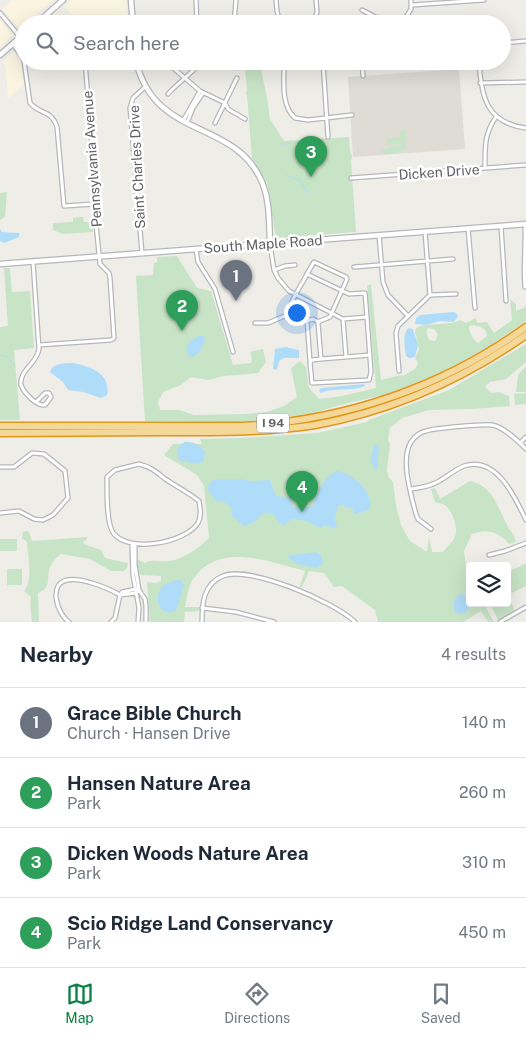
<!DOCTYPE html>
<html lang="en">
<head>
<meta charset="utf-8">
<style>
  :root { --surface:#fff; --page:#f6f6f7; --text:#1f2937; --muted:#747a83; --line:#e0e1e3; --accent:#0b8043 }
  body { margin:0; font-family:"Public Sans",sans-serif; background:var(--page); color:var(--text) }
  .controls { position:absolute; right:15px; bottom:15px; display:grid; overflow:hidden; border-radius:5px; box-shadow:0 5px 20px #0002 }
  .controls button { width:45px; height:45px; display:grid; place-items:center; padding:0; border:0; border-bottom:1px solid var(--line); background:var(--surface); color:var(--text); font:25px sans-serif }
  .you { position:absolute; left:296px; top:312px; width:18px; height:18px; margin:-12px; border:4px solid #fff; border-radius:50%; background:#1a73e8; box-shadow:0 0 0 8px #1a73e833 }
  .badge { display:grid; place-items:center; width:32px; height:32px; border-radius:50%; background:var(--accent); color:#fff; font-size:16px; font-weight:700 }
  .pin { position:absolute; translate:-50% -41px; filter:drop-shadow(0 1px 2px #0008) }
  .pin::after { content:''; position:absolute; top:26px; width:18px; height:15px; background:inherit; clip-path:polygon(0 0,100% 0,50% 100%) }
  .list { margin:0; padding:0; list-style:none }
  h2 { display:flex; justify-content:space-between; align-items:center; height:65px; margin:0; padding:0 20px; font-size:21px }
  h2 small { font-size:16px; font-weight:400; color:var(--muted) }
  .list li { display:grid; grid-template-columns:32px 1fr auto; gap:15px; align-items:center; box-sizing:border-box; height:70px; padding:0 20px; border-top:1px solid var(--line) }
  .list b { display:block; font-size:19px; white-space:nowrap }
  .list p { margin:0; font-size:16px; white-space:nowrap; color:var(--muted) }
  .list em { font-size:16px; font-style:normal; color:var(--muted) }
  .icon { flex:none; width:28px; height:28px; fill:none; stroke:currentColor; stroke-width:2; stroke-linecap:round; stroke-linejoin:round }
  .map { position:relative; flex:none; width:526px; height:622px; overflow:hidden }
  .search { position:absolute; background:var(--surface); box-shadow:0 5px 20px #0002; left:15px; right:15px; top:15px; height:55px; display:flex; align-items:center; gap:12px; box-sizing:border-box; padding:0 18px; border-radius:28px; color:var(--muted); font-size:19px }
  .sheet { height:345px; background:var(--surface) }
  nav { display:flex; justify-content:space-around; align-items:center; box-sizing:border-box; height:70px; border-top:1px solid var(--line); background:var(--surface); font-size:14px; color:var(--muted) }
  nav a { display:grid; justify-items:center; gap:2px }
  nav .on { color:var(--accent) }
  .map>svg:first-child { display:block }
  .commercial { fill:#fbf4e1 }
  .education { fill:#dfdcd6 }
  .green { fill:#c8e4c7; fill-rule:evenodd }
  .water { fill:#afdcf8 }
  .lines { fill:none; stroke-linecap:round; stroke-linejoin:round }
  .stream { stroke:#afdcf8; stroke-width:1 }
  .street-casing { stroke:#b4b7bb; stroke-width:5.5 }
  .secondary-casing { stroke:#b4b7ba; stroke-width:7 }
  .highway-casing { stroke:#e29615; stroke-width:9 }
  .street { stroke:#fff; stroke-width:3 }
  .secondary { stroke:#fff; stroke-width:4.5 }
  .highway { stroke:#f4d89a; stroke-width:6 }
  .labels { text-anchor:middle; stroke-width:5; stroke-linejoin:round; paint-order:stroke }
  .shield { fill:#fff; stroke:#8f9294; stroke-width:1 }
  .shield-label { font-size:12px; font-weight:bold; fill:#5f6366 }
  .street-label { font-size:14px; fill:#5f6366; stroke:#fff }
</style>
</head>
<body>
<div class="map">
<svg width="526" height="622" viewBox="0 0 526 622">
  <rect width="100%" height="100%" fill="#efede8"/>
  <path class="commercial" d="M12,0H53L26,24H24L20,29L2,9Z
    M71,0H126L127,23L70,24L69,11L64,6Z
    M0,20L13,35L0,47Z
    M14,51L21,65L24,85L8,98L6,68L3,61Z"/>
  <path class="education" d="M459,69L465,149L353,157L348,77Z"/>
  <path class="green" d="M215,61H259L267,97L270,119L284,141L349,137L350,151L352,156L351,161L356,232L276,238L267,183L252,158L247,95L245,93L247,91L245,70L215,66Z
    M403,129L406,132L405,150C398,153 389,154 382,154L381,151L391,147L401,145L400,137V144L387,145V138L400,137V132Z
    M7,192L5,217L0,220V193Z
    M83,217L84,222H92L93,232L63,234L53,230V223L73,222V218Z
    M177,256L197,288L211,291L233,365L251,363L252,360L250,352L263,349L266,362L258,373L224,376L208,380L191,377L181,385L163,392L158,402L160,410H179L194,415L244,414L267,412L284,406L297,397L291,368L300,361L306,367L309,388L319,399L342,396L376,388L367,285H371L381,380L401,375L403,376L416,368L418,363L415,358L419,350L415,331L416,328C427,322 451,326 460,320L466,323L476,318L477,323L487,322L494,333L512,320L510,299L516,304V311L524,308L526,305V321L487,348L423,382L400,391L340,405L310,414L239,422L145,421L136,276L153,275L154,263L157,262V257ZM474,325C481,327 486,328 487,336L478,343C473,341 469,331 469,326ZM428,328L434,329L438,334L435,341L429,340L426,332Z
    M4,268H10L12,292L30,291L34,348L14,350L20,420H0V327L8,326Z
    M526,344V362L506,379L490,382L485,386L491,393L499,392L509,396L510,406L472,409L429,410L402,418L390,428L388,439L390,445L387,470L389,478L393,482L396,506L401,525L410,541L427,552L429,537L432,552H443C446,548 451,543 454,539C459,529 454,515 447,507C444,504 439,503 435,502L431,489L435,488L440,499L470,481C493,486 497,506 507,525C510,531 515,535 516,542L509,544C499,532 487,528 472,534L464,551L466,566L470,571V603H507V571L517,568L526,563V586L508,595L515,611L498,620L491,605L486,608L494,622H488L481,611L463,622H378L375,610L342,586L334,587L324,573L309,571L302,587L299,588L305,571C269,562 217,540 192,581C188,588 187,599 185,607H202V611L185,612L184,622H150L147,582L156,583L161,581V576L141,575L132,570L133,557L145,563C152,559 160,562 169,561C179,561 204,546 209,537L204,486L197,475L164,455L173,444H202L200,439L243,438L317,433L367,422L369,420L449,390Z
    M526,366V392H516L518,375Z
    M526,393V404L515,405L514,394Z
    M27,531L29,532L32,541L87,537V539L83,542L84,544L101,550L105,558L128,563L127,568L124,571H111L90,559L61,554C57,556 50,565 49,570C47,581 51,588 38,593L39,622H32L30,603L31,597L24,591C33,582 28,555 27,542L22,538L23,532Z
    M0,539H17V551H0Z
    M7,569H22V585H7Z"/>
  <path class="water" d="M0,229L2,232L19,233V237L4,243L0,241Z
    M454,312L457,314L458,317L453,322L440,321L427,325L415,324L416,318L420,315Z
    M408,328L413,329L418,345L415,357L409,358L406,356C405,347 402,335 408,328Z
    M201,335L205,338C203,347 201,352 193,357L188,355L187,348L190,341Z
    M285,347L299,350V358H284L279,361L277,370L273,369L275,349Z
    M73,363C91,367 111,373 107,395L101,398L83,392L68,390L63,382L50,372C53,363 64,363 73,363Z
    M364,384L365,386C352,392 333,387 321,393L319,391L321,388Z
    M185,442C195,442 200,445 205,452L203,462L196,464L179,460L177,450L180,445Z
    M376,444L379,446L377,471C369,463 370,454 376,444Z
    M338,471C353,475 374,491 370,509L356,514H354L352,508L345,507L344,504L338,506L335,518L337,526L334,529L325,525L320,528L307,521L292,519L282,526L272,513H263L255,522L244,526L232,516L231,507L222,501L217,502L209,492L208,485L215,479H239L253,481L270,480L276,496L291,498L293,507L304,509L313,505C317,494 325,474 338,471Z
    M316,552L321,555L323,562L322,565L316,568L297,564L287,556Z
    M180,579L184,585L176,611C159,618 153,597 162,587C167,582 174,581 180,579Z
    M462,594L470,596V603H471C468,611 466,614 458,614L454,610C453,603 455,596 462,594Z"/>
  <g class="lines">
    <path class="stream" d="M216,61L226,69L240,70
      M281,144L304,143L316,146
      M278,167L287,176L300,180L306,190L310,194
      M0,355L7,356L15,366"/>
    <g class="street-casing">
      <path id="street" d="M196,0L197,24
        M276,0C277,10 276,21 288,24
        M412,5L484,0
        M362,10L389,24
        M0,13L20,37
        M227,24L234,22L236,0
        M289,24L308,22L315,19L317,12L316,0
        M402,24L411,9V0
        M502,43L526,41
        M13,44L24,60
        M24,61L30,103C40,115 51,109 57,127L64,206L94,204
        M165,61L200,91L225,103L228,109L245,119
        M362,61L363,76
        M479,61C481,96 486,123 526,128
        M323,62L328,137
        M284,65C284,82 281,106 295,118L308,120L352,115
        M261,66L332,61
        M480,83L526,82
        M168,94C179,82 191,74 201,62
        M183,121L200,91
        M187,123L193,108L203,93
        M215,123L237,78
        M485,168C485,148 484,134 496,117
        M351,178L526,165
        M525,224C526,245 523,265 525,287
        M501,226L506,301
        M468,228L475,308
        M425,232L430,295
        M379,235L383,282L388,295L408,316
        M196,249L198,262L215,289L233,352
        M142,253L130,108L133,98L145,87
        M33,262L39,349C37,364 19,370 21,385C24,393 36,406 45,405L51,397L49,393H45L36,402
        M354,267L453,259
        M274,270L285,266L295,265
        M307,274L314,262L346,277L347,279L330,317L320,321L318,323L321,359L312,360L310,363L312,383L369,380L371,372L367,317
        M343,319L346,357
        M255,323H268L287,315C289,303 301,286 307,274L349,294L365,293L367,317L343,319L289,291L278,278L274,270L270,244
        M39,345L111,340L114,338L110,278L109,273L100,264L94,204L96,198L85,61
        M321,359L370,355
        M310,361L307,321L313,319L319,322
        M399,371L396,333L398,326L430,295L456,294
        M520,443L526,437
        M139,464C151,467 155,471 164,478C175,486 188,492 199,501C200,508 202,516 198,523C185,543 130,553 114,534C106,525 107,490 107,477L115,470Z
        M0,467H14L32,453L44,454L65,471L68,498L53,515L43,520L34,519L19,511L0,513
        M411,489C418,488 426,487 433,484C444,480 453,470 464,466C496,455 515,497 526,520
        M431,529L418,519L416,514C411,495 400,459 411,442C414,437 420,432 426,431C435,428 482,424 492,425C504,427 518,441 526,449
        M132,545L133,575L139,608L138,622
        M135,545V565L139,590L145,599L146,606V622
        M489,555L505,551L526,543
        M136,589L139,590L136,593L120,595L122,592Z
        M202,608L236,612L274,622
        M69,622C57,614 48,584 67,580C81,577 108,588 120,595L115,618L111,622
        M202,622C202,604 203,584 223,576C249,565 335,602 355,622
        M500,622L526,607"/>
    </g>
    <g class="secondary-casing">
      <path id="secondary" d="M131,0L133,24
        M36,24L63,0
        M0,55L24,34
        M136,61C155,141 235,118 262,182C270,201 269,222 270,243
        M0,264L526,224"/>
    </g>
    <g class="highway-casing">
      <path id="highway" d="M0,426H243C346,420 443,387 526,327
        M0,433C53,433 106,432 159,432C211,432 263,433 315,425C391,411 462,380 526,335"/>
    </g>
    <use href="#street" class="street"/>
    <use href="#secondary" class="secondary"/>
    <use href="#highway" class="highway"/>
  </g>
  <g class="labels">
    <rect class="shield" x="257" y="413.5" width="32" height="19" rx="4"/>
    <g class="shield-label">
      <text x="273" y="427">I 94</text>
    </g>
    <g class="street-label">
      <text transform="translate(92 159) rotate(-94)" y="5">Pennsylvania Avenue</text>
      <text transform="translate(137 167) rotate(-93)" y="5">Saint Charles Drive</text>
      <text transform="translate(439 172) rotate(-4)" y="5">Dicken Drive</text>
      <text transform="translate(263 244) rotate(-4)" y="5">South Maple Road</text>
    </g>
  </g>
</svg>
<div class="controls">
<button><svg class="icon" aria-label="layers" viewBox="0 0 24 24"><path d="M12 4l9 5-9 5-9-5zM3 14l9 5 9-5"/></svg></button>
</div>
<div class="you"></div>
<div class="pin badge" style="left:236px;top:301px;background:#6b7280">1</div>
<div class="pin badge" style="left:182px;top:331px;background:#2e9e5b">2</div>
<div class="pin badge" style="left:311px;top:177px;background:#2e9e5b">3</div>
<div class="pin badge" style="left:302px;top:512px;background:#2e9e5b">4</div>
<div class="search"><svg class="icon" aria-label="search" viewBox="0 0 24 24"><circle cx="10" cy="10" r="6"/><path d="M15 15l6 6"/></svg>Search here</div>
</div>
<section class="sheet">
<h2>Nearby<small>4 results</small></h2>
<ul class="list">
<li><span class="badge" style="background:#6b7280">1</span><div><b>Grace Bible Church</b><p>Church · Hansen Drive</p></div><em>140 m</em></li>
<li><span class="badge" style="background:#2e9e5b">2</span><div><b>Hansen Nature Area</b><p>Park</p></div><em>260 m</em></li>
<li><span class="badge" style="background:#2e9e5b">3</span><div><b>Dicken Woods Nature Area</b><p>Park</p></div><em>310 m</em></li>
<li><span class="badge" style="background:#2e9e5b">4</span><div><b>Scio Ridge Land Conservancy</b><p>Park</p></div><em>450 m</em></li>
</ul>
</section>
<nav>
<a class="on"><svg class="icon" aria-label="map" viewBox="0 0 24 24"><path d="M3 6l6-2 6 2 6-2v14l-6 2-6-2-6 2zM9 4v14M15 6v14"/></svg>Map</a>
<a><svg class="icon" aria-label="directions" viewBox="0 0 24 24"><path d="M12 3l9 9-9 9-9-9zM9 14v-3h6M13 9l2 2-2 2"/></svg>Directions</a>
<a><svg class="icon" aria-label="saved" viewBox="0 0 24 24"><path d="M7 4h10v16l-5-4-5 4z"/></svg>Saved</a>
</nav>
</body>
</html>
